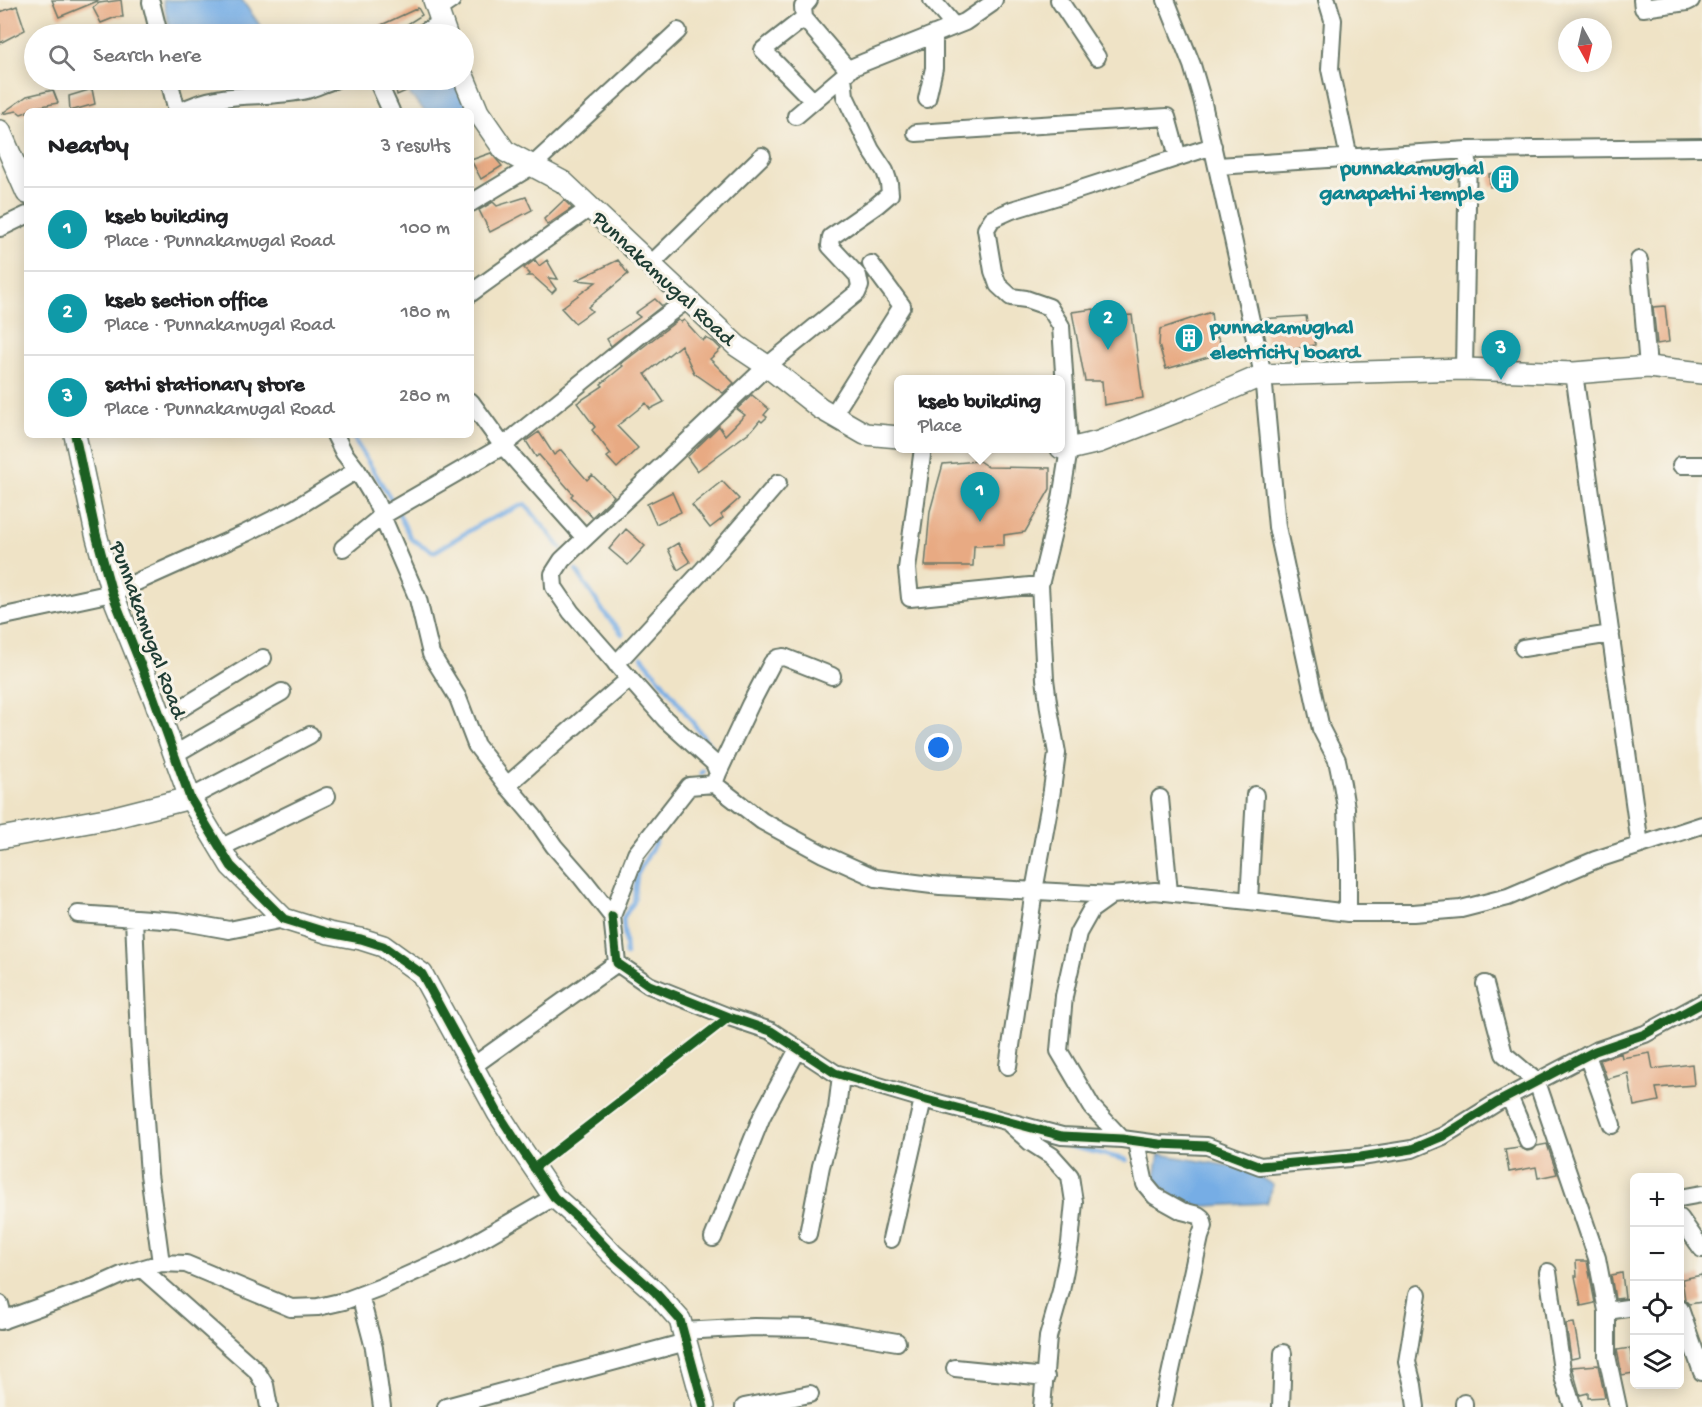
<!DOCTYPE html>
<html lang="en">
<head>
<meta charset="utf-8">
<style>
  :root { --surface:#fff; --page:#f6f6f6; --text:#202124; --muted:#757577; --line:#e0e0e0; --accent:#1a73e8 }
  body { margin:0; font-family:"Gochi Hand",sans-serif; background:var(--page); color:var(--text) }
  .controls { position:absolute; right:18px; bottom:18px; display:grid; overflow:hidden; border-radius:9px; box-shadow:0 3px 15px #0003 }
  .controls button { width:54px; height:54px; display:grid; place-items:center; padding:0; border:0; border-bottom:2px solid var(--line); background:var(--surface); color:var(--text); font:30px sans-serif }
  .compass { position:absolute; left:1558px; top:18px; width:54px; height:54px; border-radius:50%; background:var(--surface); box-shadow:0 3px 15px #0003; rotate:172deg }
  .you { position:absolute; left:939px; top:748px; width:21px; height:21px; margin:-15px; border:4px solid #fff; border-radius:50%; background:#1a73e8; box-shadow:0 0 0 9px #1a73e833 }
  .badge { display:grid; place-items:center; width:39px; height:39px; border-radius:50%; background:var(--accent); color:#fff; font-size:20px; font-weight:700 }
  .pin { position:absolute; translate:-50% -50px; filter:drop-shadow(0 2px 3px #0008) }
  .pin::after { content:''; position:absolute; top:32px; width:21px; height:18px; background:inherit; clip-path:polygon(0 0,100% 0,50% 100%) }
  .popup { position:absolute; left:894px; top:375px; width:171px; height:78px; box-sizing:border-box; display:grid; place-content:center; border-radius:9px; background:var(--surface); filter:drop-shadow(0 2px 4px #0005); font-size:20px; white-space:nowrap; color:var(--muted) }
  .popup b { font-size:22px; color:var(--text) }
  .popup::after { content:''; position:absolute; left:50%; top:100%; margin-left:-12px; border:12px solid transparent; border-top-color:var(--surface) }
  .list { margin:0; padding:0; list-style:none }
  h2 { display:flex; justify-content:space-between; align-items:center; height:78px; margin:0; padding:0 24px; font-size:26px }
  h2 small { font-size:20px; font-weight:400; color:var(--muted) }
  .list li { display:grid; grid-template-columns:39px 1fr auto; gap:18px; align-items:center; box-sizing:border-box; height:84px; padding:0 24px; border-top:2px solid var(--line) }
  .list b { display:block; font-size:22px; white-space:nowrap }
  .list p { margin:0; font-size:20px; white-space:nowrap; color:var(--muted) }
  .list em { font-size:20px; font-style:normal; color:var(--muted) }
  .icon { flex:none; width:33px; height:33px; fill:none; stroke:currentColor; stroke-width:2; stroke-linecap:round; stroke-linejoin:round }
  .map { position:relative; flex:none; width:1702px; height:1407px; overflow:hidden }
  .search { position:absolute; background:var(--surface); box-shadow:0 3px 15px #0003; left:24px; top:24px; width:450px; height:66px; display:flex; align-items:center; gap:15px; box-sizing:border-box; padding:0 21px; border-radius:33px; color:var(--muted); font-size:22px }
  .panel { position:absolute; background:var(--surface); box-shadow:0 3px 15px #0003; left:24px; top:108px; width:450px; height:330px; border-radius:9px }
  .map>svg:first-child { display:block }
  .water { fill:#76ade5; stroke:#4a758c; stroke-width:1.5 }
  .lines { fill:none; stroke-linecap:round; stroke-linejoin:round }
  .stream { stroke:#76ade5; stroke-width:4.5 }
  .building { fill:#e8aa83 }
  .minor-casing { stroke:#687767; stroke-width:20 }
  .tertiary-casing { stroke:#687767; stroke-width:24 }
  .minor { stroke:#fff; stroke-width:16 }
  .tertiary { stroke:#fff; stroke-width:21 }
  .cycleway-casing { stroke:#f7f3e8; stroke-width:13 }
  .cycleway { stroke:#1b5e20; stroke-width:9 }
  .labels { text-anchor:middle; stroke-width:6; stroke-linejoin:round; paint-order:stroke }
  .culture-label { font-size:22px; font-weight:bold; fill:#0d838f; stroke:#f7f3e8; text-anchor:end }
  .street-label { font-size:22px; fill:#1f3d34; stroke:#f7f3e8 }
</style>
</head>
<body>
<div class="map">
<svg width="1702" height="1407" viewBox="0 0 1702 1407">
  <rect width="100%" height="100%" fill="#f7f3e8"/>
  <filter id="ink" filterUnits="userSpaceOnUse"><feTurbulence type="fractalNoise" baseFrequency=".0167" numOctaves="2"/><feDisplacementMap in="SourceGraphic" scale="12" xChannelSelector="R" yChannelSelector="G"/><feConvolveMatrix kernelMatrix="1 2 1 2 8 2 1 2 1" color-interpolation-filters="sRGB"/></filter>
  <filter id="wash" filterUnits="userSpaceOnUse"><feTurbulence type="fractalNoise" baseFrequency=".008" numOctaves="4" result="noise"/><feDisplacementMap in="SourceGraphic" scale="24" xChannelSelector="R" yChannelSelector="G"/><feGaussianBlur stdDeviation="1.35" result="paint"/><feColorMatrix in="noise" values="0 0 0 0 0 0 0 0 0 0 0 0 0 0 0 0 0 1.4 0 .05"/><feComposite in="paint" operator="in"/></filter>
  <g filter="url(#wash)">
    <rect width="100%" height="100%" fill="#efe3c6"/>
    <path class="water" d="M163,0H242L266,34H171Z
      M432,80H454L471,111H425L410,95L411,88L418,85L425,86Z
      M1159,1154L1247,1169L1273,1185L1267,1203L1185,1207L1155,1180Z"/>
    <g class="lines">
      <path class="stream" d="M223,80L224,85
        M353,435L357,444L394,504
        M398,512L411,539L434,552L484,522L525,504L561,548
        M576,570L603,611L622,634
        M642,657L668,689L714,751
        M701,773L703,771
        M626,955L623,918L634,902L637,875L656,841
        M1036,1138L1127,1160"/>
    </g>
    <g id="blocks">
      <path class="building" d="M52,0H100L59,17Z
        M121,0L123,17H116L101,23L93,8L99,3Z
        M17,6L25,30L0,43V12Z
        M418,8L422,15L398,30L397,34H362Z
        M394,80H431L397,95Z
        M92,89L95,104L70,111L69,96Z
        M53,90L58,103L31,108L33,111H27V112L21,114L17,111L1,114L27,96Z
        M491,153L502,166L481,179L471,160Z
        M1508,171L1510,185L1490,187L1489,174Z
        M526,197L532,210L490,232L479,210L493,202L497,206Z
        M564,200L572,208L547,225L544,219Z
        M535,260L539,266L547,260L558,279L548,278L556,289L552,293L533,276H527L530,274L524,268Z
        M618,260L628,274L588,307L592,311L575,323L561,308L596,282L577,280Z
        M655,299L662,306L611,346L607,339L640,317L635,313Z
        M1665,306L1669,342L1657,344L1653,307Z
        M1094,309L1095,318L1132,315L1143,398L1104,405L1102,381H1085L1072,312Z
        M1211,312L1213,330L1226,352L1166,369L1159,345L1160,329Z
        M1306,316L1308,329L1314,331L1315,345L1295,349L1268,350L1261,319Z
        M678,320L681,322L684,320L703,341L705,338L714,342L721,349L710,359L734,383L723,393L694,373L681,345L645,374L664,402L650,409L646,403L617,426L638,448L617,468L607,457L611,454L592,430L595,427L577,403L603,386L601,384L623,366L621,364Z
        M752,395L769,409L764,415L767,417L762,422L760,420L752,430L697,471L687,457L719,426L725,435L745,415L737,409Z
        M539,432L554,455L561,450L587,480L592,475L614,496L592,517L571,496L573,494L539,455L536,457L526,441Z
        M979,461L988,467L1050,468V489L1025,532L1004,535V545L974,546L973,566H925L930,511L943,464Z
        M722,481L739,499L721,515L723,518L710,528L692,505Z
        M672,492L681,512L656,524L647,504Z
        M626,529L645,546L628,565L609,549Z
        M678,543L690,562L678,570L668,549Z
        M1621,1053L1622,1058L1650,1053L1653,1069L1692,1064L1694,1085L1656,1088L1659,1101L1634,1106L1628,1073L1607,1079L1600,1060Z
        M1547,1144L1557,1174L1538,1178L1536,1167L1509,1172L1505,1149L1519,1147L1527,1151L1533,1150L1537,1146Z
        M1576,1261H1587L1595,1303L1581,1306L1575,1276H1577Z
        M1622,1273L1625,1298L1615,1299L1611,1275Z
        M1702,1275V1302L1689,1304L1685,1300L1682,1279Z
        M1574,1323L1580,1357L1571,1359L1566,1324Z
        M1630,1348L1634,1373L1622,1375L1617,1350Z
        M1598,1365L1605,1397L1588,1398V1393L1580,1395L1572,1367Z"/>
    </g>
  </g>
  <g filter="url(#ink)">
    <use href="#blocks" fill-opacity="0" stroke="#687767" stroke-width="1.5"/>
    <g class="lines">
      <g class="minor-casing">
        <path id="minor" d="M809,0L803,7L804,18L849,71
          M932,0L954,26
          M1059,0L1097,57
          M1166,0L1192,65L1202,99L1263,375L1277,527L1321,729L1337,760L1342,784L1346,808L1348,860V913
          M1327,0L1333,20L1330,69L1349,158
          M1642,0L1643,8L1687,2L1691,0
          M151,2L159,34
          M437,10L452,0
          M804,18L763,50L813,101
          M421,34L441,22
          M169,80L177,111
          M377,80L391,111
          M927,99L934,68V34
          M182,111C220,89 266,100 307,90C316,87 325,83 334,80
          M796,116L843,76
          M916,133L1167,117L1178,157
          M1218,166L1468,150L1702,147
          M471,203L532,166L678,31
          M0,228L27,215
          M1639,260L1648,367
          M651,264L762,156
          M471,293L591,207
          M1464,369L1468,150
          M1574,373L1640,845
          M471,402L503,446L585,538
          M833,415L902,306L871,264
          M335,435L344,453L357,470L375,500L418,599L431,654L458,698L476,745L506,784L534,817L554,846L582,878L612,916L636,854L689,786L714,784L762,821L823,854L876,878L940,886L1112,895
          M923,448L907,569L910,598L1040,585
          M1681,465H1702
          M343,548L382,516L503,446L644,332L687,300
          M0,617L112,593L246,533L294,509L357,470
          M1523,648L1611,634
          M616,664L703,570L778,483
          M162,720L263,658
          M175,754L282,692
          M718,773L750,705L772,663L778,658L784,657L832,676
          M714,784L718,773L714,763L665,719L571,612L554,587L553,574L562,560L767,366L857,293L860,286L858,276L830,246L831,237L877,205L890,194L889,183L885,171L871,150L845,96L843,76L853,67L865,62L965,22L991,4L994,0
          M508,787L513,780L629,679
          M190,798L310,735
          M1160,798L1169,892
          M220,848L327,796
          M1249,900L1255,795
          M78,914L178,921L229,930L284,919
          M612,916L617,963L649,985L729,1017L771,1031L835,1073L923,1099L1062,1136L1122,1139L1159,1144L1207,1146L1260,1166L1361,1157L1412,1149L1443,1136L1496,1103L1595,1051L1645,1034L1702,1003
          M134,918L139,1039L149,1174L161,1263
          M1485,984L1504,1054L1537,1082L1597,1258L1607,1311V1356L1618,1407
          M1587,1055L1612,1125
          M473,1066L617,963
          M1008,1066L1034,891L1051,797L1057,753L1049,709L1045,679L1040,585L1061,499L1069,449L1061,326L1049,307L1026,299L1011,297L998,285L993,271L986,229L992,219L1012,210L1078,190L1213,146
          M1509,1096L1528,1141
          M1010,1124L1030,1142L1052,1156L1070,1176L1074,1202L1070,1243L1061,1291L1048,1337L1042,1407
          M1122,1139L1092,1107L1059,1051L1064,996L1078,933L1091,910L1112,895L1155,891L1268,903L1348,913H1413L1461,909L1508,897L1595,860L1702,825
          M1136,1142L1145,1184L1155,1196L1182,1211L1198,1215L1202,1218L1204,1226L1200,1237L1163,1407
          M1680,1198L1702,1194
          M1680,1218L1702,1249
          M808,1234L821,1166L837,1109L841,1075
          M713,1238L762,1116L798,1049
          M891,1239L923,1099
          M142,1269L256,1370L265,1385L269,1407
          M1548,1272L1563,1377L1573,1407
          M360,1295L374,1348L382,1407
          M0,1304L4,1320
          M1680,1309L1702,1372
          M1607,1311L1634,1307
          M0,1321L95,1287L124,1274L161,1263L186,1264L291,1308L318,1307L344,1301L381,1287L459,1252L554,1197
          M683,1331L754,1327L813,1328L897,1342
          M955,1368L1046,1377
          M446,1407L686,1342
          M744,1407L810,1394
          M1281,1407L1283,1353
          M1416,1407L1413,1385L1407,1362L1418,1294
          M1464,1407V1403"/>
      </g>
      <g class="tertiary-casing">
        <path id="tertiary" d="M434,0L446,34
          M464,78L478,112L505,151L563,182L737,346L767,366L820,408L865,434L899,437
          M0,131L27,193
          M75,435L96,534L112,593L154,698L190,798L231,866L284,919L329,933L361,939L383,946L422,974L498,1113L518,1144L554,1197L580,1220L612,1254L655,1292L680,1320L704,1407
          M1061,448L1069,449L1099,442L1191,406L1263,375L1464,369L1574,373L1648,367L1702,373
          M0,838L111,818L190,798"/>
      </g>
      <use href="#minor" class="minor"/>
      <use href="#tertiary" class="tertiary"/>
      <g class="cycleway-casing">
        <path id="cycleway" d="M75,435L96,534L112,593L154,698L190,798L231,866L284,919L329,933L361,939L383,946L422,974L498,1113L518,1144L554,1197L580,1220L612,1254L655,1292L680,1320L704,1407
          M612,916L617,963L649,985L729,1017L771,1031L835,1073L923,1099L1062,1136L1122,1139L1159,1144L1207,1146L1260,1166L1361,1157L1412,1149L1443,1136L1496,1103L1595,1051L1645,1034L1702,1003
          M534,1168L729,1017"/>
      </g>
      <use href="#cycleway" class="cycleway"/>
    </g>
  </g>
  <defs>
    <g id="building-disc" transform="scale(1.5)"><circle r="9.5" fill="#0f9aa8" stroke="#f7f3e8"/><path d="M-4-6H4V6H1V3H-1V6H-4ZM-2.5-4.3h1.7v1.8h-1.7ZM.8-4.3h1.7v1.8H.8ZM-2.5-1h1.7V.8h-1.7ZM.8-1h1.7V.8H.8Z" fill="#fff"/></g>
  </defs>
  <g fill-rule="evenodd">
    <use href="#building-disc" x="1505" y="179"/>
    <use href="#building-disc" x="1189" y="338"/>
  </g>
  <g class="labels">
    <g class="culture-label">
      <text x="1484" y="174">punnakamughal<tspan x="1484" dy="25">ganapathi temple</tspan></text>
      <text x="1210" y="333" text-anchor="start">punnakamughal<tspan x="1210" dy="25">electricity board</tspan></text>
    </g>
    <g class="street-label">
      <text transform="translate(665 277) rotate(43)" y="8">Punnakamugal Road</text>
      <text transform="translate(150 629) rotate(70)" y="8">Punnakamugal Road</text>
    </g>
  </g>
</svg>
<div class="controls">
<button>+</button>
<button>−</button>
<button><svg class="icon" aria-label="locate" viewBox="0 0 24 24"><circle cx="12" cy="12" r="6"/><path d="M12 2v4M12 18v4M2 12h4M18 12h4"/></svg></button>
<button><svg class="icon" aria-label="layers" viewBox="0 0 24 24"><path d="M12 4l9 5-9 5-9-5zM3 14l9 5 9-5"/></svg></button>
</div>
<svg class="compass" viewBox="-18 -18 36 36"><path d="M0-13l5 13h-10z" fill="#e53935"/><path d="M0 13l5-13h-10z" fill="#757577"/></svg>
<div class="you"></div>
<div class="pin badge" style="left:980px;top:522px;background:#0f9aa8">1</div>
<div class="popup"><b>kseb buikding</b>Place</div>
<div class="pin badge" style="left:1108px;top:350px;background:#0f9aa8">2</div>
<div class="pin badge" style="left:1501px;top:380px;background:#0f9aa8">3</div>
<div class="search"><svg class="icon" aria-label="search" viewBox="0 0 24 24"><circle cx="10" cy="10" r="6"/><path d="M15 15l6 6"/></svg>Search here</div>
<section class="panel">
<h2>Nearby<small>3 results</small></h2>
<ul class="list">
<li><span class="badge" style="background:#0f9aa8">1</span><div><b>kseb buikding</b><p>Place · Punnakamugal Road</p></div><em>100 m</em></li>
<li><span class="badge" style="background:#0f9aa8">2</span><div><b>kseb section office</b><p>Place · Punnakamugal Road</p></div><em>180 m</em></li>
<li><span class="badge" style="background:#0f9aa8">3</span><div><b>sathi stationary store</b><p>Place · Punnakamugal Road</p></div><em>280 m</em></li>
</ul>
</section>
</div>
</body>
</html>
